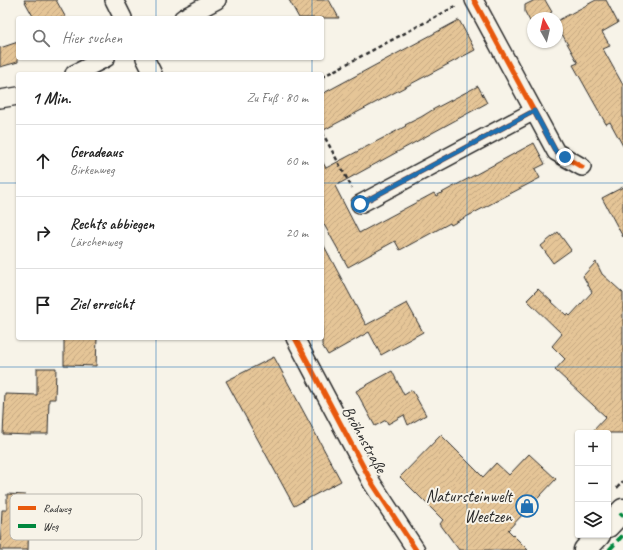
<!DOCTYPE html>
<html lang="de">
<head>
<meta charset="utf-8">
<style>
  :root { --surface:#fff; --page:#f6f6f6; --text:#222; --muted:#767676; --line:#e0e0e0 }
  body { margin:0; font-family:Caveat,sans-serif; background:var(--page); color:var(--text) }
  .controls { position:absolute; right:12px; bottom:12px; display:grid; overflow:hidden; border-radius:4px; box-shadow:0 1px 3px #0004 }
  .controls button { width:36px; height:36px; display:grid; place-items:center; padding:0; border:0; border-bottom:1px solid var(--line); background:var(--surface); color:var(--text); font:20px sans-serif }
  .compass { position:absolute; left:527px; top:12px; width:36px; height:36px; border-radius:50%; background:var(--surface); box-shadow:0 1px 3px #0004; rotate:352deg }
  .stop { position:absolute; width:12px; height:12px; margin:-9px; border:3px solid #1f6fb2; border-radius:50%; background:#fff }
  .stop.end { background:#1f6fb2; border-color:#fff; box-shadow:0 1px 4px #0008 }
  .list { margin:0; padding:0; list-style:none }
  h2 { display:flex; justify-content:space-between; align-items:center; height:52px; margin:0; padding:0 16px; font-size:17px }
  h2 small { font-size:13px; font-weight:400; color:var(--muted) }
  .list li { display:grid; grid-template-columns:26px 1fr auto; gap:12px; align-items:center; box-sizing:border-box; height:72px; padding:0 16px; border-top:1px solid var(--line) }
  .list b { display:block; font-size:15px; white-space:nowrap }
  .list p { margin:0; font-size:13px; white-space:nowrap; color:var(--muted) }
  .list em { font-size:13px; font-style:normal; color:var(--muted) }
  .icon { flex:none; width:22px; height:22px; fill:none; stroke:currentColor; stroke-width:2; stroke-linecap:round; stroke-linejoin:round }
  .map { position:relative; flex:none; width:623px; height:550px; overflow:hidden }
  .search { position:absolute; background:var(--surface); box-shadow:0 1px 3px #0004; left:16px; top:16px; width:308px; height:44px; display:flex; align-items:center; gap:10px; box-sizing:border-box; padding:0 14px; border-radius:4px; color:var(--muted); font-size:15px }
  .panel { position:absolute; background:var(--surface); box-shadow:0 1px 3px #0004; left:16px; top:72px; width:308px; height:268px; border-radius:4px }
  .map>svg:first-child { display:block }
  .building { fill:url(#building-hatch); stroke:#2b2b2b }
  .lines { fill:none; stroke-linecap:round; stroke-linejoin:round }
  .minor-casing { stroke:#2b2b2b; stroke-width:20 }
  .tertiary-casing { stroke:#2b2b2b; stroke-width:25 }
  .path { stroke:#2b2b2b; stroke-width:2.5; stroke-dasharray:4 3; stroke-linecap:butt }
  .minor { stroke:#f7f3e8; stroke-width:17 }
  .tertiary { stroke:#f7f3e8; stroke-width:22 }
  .quiet { stroke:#00873e; stroke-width:4; stroke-dasharray:8 4; stroke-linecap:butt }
  .cycleway-casing { stroke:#f7f3e8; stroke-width:8 }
  .cycleway { stroke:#e8590c; stroke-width:5 }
  .route { stroke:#1f6fb2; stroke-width:5 }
  .grid { fill:none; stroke:#1f6fb2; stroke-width:1; stroke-opacity:0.55 }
  .labels { text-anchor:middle; stroke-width:4; stroke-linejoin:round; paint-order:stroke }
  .street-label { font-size:17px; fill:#2b2b2b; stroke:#f7f3e8 }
  .poi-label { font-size:17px; fill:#2b2b2b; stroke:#f7f3e8; text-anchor:end }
  .key { fill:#f7f3e8; stroke:#bab7af; stroke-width:1 }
  .key-label { font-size:11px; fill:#2b2b2b }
</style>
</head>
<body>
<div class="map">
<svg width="623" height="550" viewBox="0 0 623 550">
  <defs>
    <pattern id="building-hatch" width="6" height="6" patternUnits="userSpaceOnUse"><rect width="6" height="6" fill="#e5c597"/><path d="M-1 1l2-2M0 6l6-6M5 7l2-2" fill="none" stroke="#c5a982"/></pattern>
  </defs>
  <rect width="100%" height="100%" fill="#f7f3e8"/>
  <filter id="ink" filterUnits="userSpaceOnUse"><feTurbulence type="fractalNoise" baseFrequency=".025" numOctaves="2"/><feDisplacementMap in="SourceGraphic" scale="8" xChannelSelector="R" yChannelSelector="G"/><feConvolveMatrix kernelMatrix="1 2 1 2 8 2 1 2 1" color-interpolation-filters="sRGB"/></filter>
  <g filter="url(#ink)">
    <path class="building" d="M24,0H56L66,18H34Z
      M289,0H329L339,18H299Z
      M535,0H545L552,12L541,18H533V22L531,23L525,12V5Z
      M596,0H606L618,23L602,32L610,46L603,49L623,85V146L610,122L606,124L573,65L578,63L557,25V21Z
      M459,20L475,50L322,131V94Z
      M18,42V62L0,67V48Z
      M478,86L487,103L335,186L359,233L434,193L436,196L534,143L545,164L535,169L540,178L451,225L450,223L400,250L395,241L348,267L322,221V161L326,168L406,126L405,125L421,117L434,109Z
      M623,187V237L602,198Z
      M558,232L571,250L553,263L541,246Z
      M322,242L366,325L407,303L423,332L381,355L369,332L328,355L322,345Z
      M596,262L602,274L623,293V433H591L606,417L555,370L565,359L552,346L562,334L527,300L538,289L566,315L568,314L570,316L592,292L583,276Z
      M64,338H97L96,366L64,365Z
      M274,357L341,481L294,506L226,381Z
      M37,368H56L55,399H49L48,434H31V435L3,434L5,394L37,395Z
      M392,371L404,395L412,390L426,415L408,425L404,415L388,424L386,420L375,426L356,391Z
      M441,435L483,477L496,463L509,475L529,454L556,479L508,530L528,550H459L440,524L443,520L400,477Z
      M7,494L25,495V511H29L28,550H0L2,510H7Z"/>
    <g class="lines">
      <g class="minor-casing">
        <path id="minor" d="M114,0L123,18
          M474,0L556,152L582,167
          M183,18L217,0
          M145,58L153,74
          M74,74L106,58
          M0,99L18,96
          M360,204L534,111
          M295,338L372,483L416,550"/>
      </g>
      <g class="tertiary-casing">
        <path id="tertiary" d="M608,526L623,510
          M585,550L599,535"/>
      </g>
      <path class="path" d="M322,77L456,6
        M322,132L352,188
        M617,488L623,481"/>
      <use href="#minor" class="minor"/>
      <use href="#tertiary" class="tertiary"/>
      <path class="quiet" d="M620,513L623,516
        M609,550L623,535"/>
      <g class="cycleway-casing">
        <path id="cycleway" d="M474,0L556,152L582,167
          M360,204L534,111
          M295,338L372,483L416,550"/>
      </g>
      <use href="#cycleway" class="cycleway"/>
    </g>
  </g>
  <g class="lines" filter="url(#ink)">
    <path class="route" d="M360,204L534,111L556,152L565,157"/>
  </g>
  <path class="grid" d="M156,0V18M312,0V18M467,0V550M156,58V74M312,58V74M0,183H18M322,183H623M156,338V550M312,338V550M0,367H623"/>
  <defs>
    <g id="shop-ring" transform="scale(1.15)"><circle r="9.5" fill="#f7f3e8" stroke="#1f6fb2" stroke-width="1.5"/><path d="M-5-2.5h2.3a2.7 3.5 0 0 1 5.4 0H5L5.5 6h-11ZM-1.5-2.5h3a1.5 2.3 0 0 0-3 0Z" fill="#1f6fb2"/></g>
  </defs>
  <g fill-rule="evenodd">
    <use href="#shop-ring" x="527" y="506"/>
  </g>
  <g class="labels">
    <g class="street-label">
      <text transform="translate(365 439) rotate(61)" y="6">Bröhnstraße</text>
    </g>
    <g class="poi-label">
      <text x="512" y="502">Natursteinwelt<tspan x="512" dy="20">Weetzen</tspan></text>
    </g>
  </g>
  <rect x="10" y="494" width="132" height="46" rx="6" class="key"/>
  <rect x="18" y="506" width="18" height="4" fill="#e8590c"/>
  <rect x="18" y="524" width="18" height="4" fill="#00873e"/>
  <g class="key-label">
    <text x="43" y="512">Radweg</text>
    <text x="43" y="530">Weg</text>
  </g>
</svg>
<div class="controls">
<button>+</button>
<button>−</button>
<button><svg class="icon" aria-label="layers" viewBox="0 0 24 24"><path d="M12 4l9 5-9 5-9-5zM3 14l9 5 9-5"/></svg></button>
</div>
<svg class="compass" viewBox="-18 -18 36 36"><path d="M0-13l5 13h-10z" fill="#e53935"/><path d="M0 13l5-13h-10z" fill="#767676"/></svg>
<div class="stop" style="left:360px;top:204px"></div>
<div class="stop end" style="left:565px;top:157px"></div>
<div class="search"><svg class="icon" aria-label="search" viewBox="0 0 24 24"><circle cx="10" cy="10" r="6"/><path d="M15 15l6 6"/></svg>Hier suchen</div>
<section class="panel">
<h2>1 Min.<small>Zu Fuß · 80 m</small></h2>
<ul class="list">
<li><svg class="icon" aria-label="ahead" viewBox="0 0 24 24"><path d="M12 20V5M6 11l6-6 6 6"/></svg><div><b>Geradeaus</b><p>Birkenweg</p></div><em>60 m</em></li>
<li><svg class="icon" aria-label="right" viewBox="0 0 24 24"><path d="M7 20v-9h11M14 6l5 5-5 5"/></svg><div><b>Rechts abbiegen</b><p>Lärchenweg</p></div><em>20 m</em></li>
<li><svg class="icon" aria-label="arrive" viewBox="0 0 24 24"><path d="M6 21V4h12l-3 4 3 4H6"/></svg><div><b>Ziel erreicht</b></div></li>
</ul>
</section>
</div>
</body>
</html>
